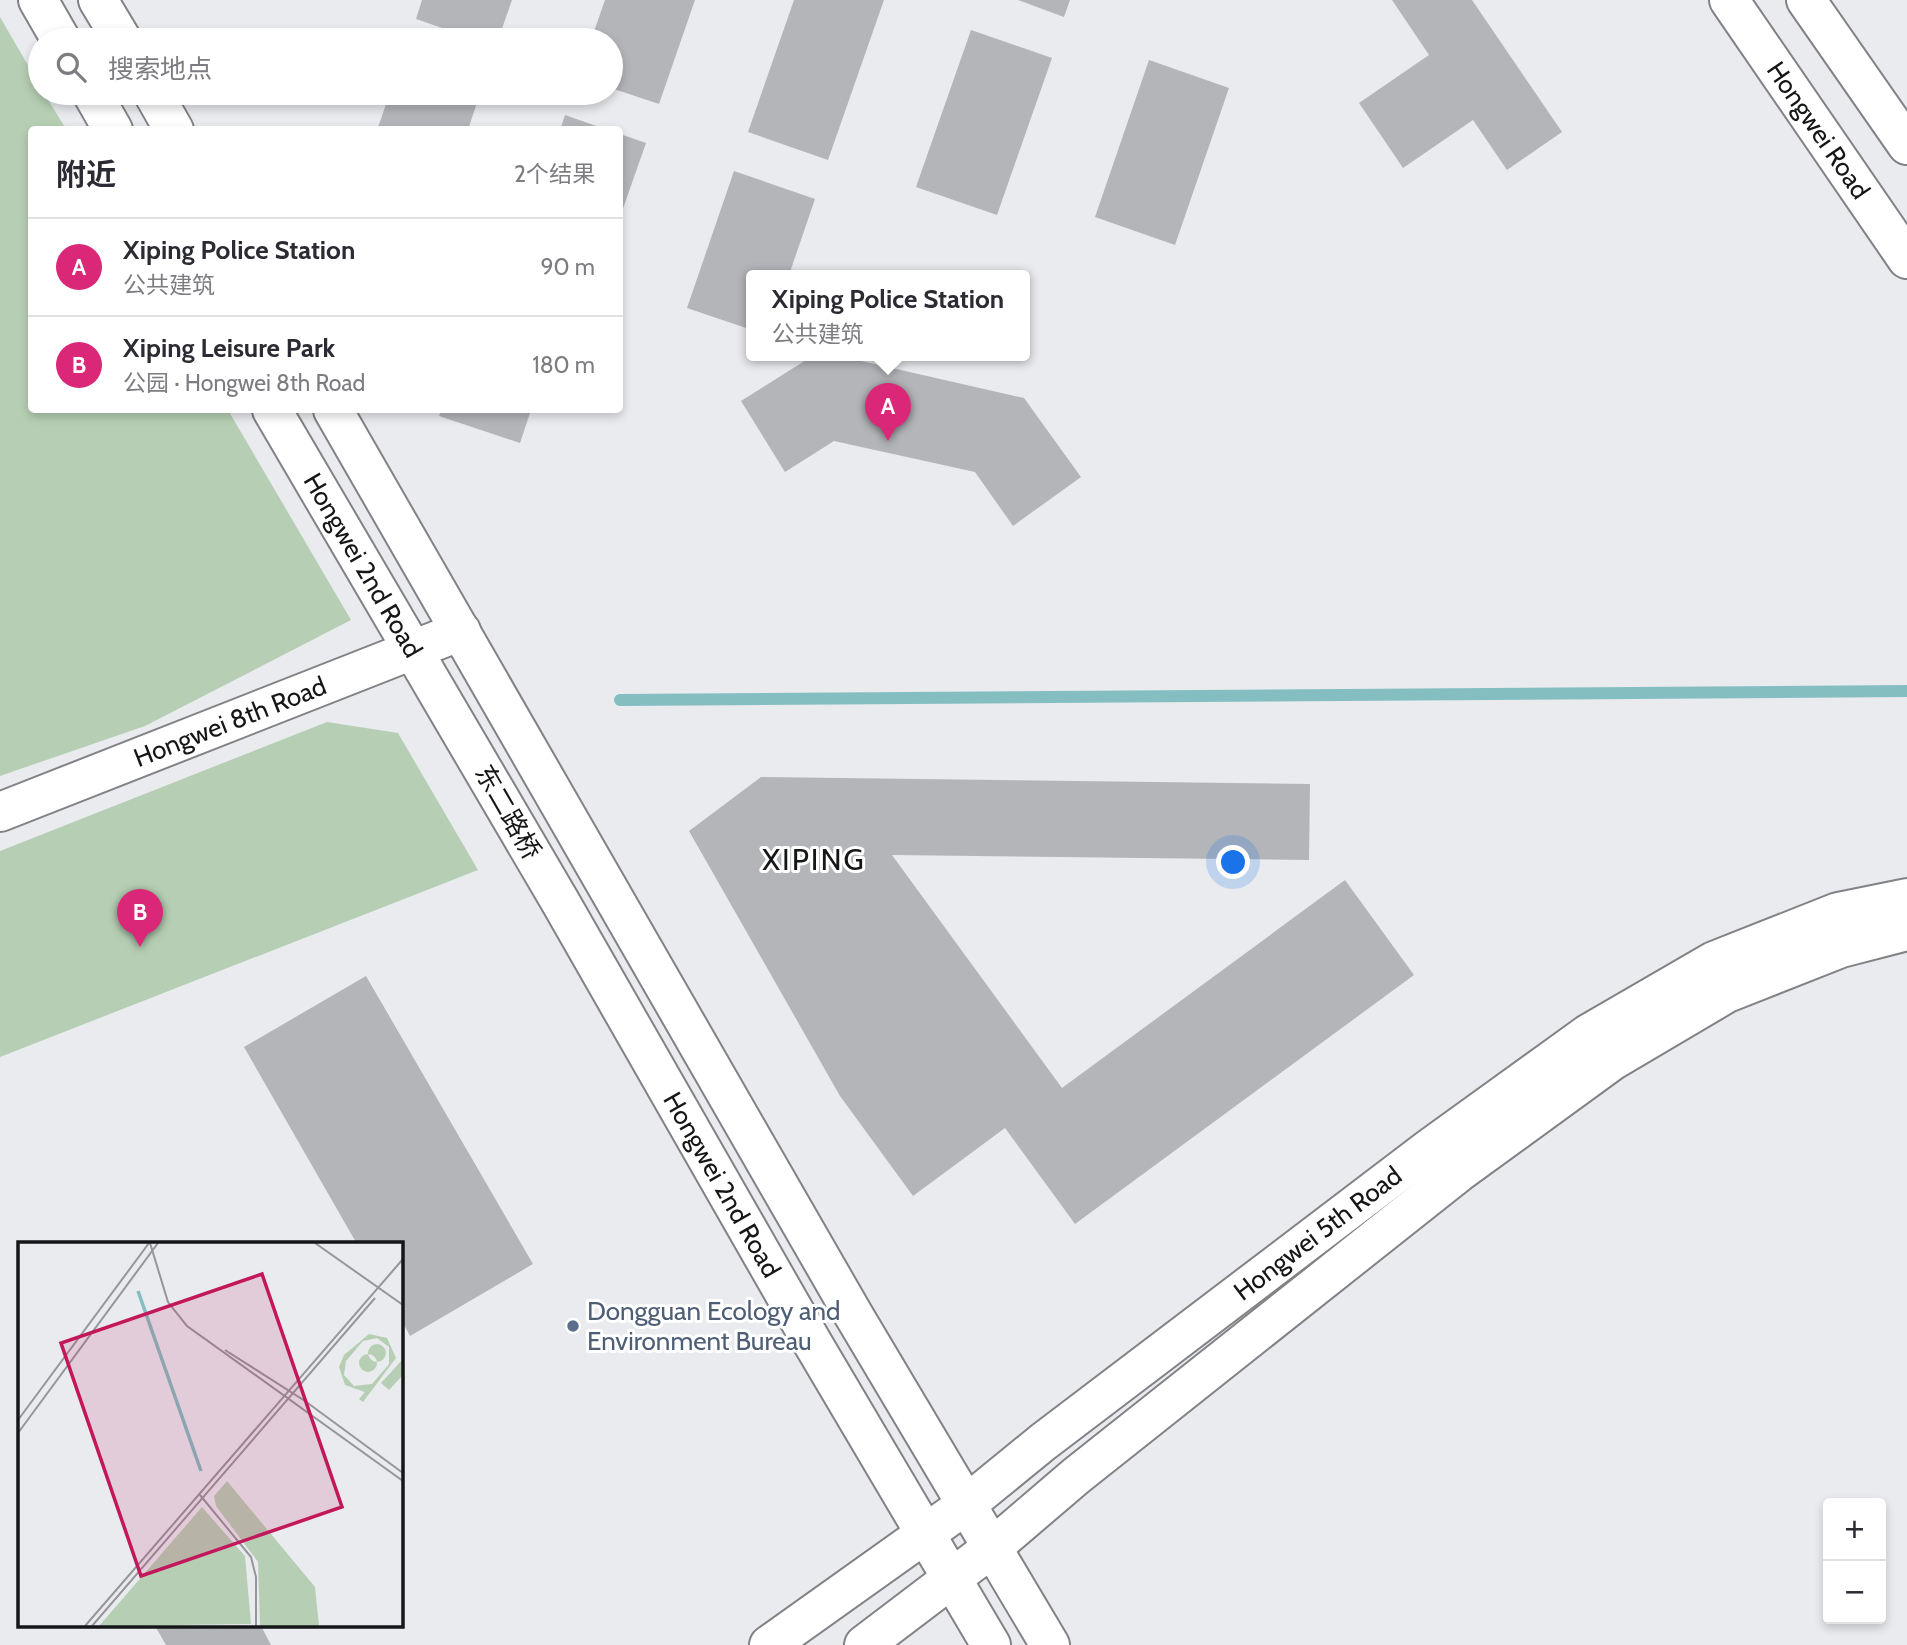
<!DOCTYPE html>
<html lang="zh">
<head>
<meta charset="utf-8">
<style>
  :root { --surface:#fff; --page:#f2f2f3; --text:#2b2b33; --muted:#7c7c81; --line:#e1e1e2; --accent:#db2777 }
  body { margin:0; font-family:Cabin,"Noto Sans SC",sans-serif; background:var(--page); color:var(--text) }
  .controls { position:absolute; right:21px; bottom:21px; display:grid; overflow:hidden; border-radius:7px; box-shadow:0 4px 10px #0003 }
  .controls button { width:63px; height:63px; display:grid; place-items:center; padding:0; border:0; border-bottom:2px solid var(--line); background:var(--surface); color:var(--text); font:35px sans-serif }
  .you { position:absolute; left:1234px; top:863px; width:24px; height:24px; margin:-18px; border:5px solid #fff; border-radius:50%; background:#1a73e8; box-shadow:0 0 0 10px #1a73e833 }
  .badge { display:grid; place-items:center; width:46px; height:46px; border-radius:50%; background:var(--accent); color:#fff; font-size:23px; font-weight:700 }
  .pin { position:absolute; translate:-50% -58px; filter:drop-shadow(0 2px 4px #0008) }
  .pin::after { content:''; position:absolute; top:37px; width:24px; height:21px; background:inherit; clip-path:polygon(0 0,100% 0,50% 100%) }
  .popup { position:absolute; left:746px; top:270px; width:284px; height:91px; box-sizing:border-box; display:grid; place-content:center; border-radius:7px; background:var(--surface); filter:drop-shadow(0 2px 5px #0005); font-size:23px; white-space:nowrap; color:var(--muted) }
  .popup b { font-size:26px; color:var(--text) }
  .popup::after { content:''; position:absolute; left:50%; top:100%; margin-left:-14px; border:14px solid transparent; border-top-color:var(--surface) }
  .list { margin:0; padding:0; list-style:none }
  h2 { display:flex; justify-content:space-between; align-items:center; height:91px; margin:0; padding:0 28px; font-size:30px }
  h2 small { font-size:23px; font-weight:400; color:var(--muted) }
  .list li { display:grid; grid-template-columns:46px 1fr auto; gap:21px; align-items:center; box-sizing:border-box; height:98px; padding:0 28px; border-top:2px solid var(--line) }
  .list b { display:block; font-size:26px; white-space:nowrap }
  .list p { margin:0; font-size:23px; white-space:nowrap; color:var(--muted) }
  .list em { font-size:23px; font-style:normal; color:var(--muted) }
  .icon { flex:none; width:38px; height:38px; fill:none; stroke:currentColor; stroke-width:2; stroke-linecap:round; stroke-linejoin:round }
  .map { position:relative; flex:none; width:1907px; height:1645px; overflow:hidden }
  .search { position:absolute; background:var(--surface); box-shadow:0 4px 10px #0003; left:28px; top:28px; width:595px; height:77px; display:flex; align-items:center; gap:18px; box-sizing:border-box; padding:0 24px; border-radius:38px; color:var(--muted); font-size:26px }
  .panel { position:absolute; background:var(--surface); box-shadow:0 4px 10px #0003; left:28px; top:126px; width:595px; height:287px; border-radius:7px }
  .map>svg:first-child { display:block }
  .green { fill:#b6cfb4 }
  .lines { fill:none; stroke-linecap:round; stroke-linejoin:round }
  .stream { stroke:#84bec0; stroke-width:12 }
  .building { fill:#b3b5b9 }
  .minor-casing { stroke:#808286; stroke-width:42 }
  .tertiary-casing { stroke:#808286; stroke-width:42 }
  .minor { stroke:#fff; stroke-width:38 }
  .tertiary { stroke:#fff; stroke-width:38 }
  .service-dot { fill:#5c6f8a; stroke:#fff; stroke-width:2.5 }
  .labels { text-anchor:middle; stroke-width:6; stroke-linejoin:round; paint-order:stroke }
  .street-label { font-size:26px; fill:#151617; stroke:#fff }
  .service-label { font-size:26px; fill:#4e5e75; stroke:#fff; text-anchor:start }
  .quarter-label { font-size:30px; letter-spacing:2px; fill:#151617; stroke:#fff }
  .inset-river { fill:none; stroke:#84bec0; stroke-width:3.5 }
  .inset-road { fill:none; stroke:#949699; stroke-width:2 }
  .view { fill:#c2185b; fill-opacity:0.15; stroke:#c2185b; stroke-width:3.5 }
  .inset-edge { fill:none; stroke:#151617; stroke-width:3.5 }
</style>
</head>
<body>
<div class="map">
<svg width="1907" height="1645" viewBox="0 0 1907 1645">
  <rect width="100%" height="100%" fill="#e9ebef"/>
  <path class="green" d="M0,17L40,86V93H44L66,129L32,130V410H228L351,620L145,726L0,776Z
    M327,722L398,733L478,870L0,1057V851Z"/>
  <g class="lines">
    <path class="stream" d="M620,700L1907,691"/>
  </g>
  <path class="building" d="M422,0H512L498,40H477L416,19Z
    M605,0H695L659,104L611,88V40H591Z
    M794,0H884L828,160L748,132Z
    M1018,0H1070L1064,17Z
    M1392,0H1472L1562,132L1507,170L1473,120L1403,168L1359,103L1429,55Z
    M971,30L1052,58L997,215L916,187Z
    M1149,60L1229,88L1175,245L1095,217Z
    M390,93H480L468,130H377Z
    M565,115L605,129V130H560Z
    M620,134L646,143L620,217Z
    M734,171L815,199L789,275H752V330L687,308Z
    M814,355H835L1024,398L1081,477L1013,526L975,472L834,441L785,472L741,401Z
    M441,410H531L520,443L439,416Z
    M761,777L1310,784L1309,860L892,855L1062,1088L1345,880L1414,975L1075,1224L1005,1128L913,1196L840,1096L689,831Z
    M366,976L533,1264L410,1336L401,1319V1244H357L244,1047Z
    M155,1626H261L271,1645H166Z"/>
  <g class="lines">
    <g class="minor-casing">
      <g id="minor">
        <path id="s1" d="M0,812L461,631"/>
      </g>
    </g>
    <g class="tertiary-casing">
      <g id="tertiary">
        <path d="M38,0L61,40"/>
        <path d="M98,0L122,40"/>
        <path id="s2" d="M1729,0L1907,259"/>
        <path d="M1806,0L1907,145"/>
        <path d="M92,93L113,130"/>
        <path d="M153,93L174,130"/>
        <path id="s3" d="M272,410L561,903L812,1342L991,1645"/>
        <path d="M333,410L853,1314L1050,1645"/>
        <path id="s4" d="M769,1645L967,1504L1043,1442L1430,1148L1588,1034L1714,961L1838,912L1907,898"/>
        <path d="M864,1645L993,1547L1076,1476L1458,1173L1612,1061L1727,993L1841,948L1907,931"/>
      </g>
    </g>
    <use href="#minor" class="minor"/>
    <use href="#tertiary" class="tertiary"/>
  </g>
  <circle class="service-dot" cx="573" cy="1326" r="7"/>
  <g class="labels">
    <g class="street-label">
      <text dy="9" stroke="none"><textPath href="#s2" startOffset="158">Hongwei Road</textPath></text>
      <text dy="9" stroke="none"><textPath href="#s3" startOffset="180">Hongwei 2nd Road</textPath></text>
      <text dy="9" stroke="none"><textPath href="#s1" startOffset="247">Hongwei 8th Road</textPath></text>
      <text transform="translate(508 812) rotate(60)" y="9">东二路桥</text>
      <text dy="9" stroke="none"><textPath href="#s3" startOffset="896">Hongwei 2nd Road</textPath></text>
      <text dy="9" stroke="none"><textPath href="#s4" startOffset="686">Hongwei 5th Road</textPath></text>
    </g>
    <g class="service-label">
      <text x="587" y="1320">Dongguan Ecology and<tspan x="587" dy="30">Environment Bureau</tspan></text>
    </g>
    <g class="quarter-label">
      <text x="814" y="870">XIPING</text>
    </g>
  </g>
  <g transform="translate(18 1242)">
    <rect width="385" height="385" fill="#e9ebef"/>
    <path d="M351,92L369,96L378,116L345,160L341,157L347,150L327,143L321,125L326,113ZM359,96L371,105V122L354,142L336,144L326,133L328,119L345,99ZM350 111a9 9 0 1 1 18 0a9 9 0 1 1-18 0ZM341 121a9 9 0 1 1 18 0a9 9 0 1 1-18 0ZM385,117V133L371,148L363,141ZM209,239L297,345L301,384H242L240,320L198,264L196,254ZM184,265L227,314L233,382L81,384Z" fill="#b6cfb4" fill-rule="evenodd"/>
    <path class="inset-river" d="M120,49L183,229"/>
    <path class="inset-road" d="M132,1L150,60L169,84L385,239M297,1L385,63M207,108L287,159L385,231M0,178L131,1M0,191L140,1M182,253L233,315L238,335V384M67,384L385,17M74,384L357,56"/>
    <path class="view" d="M244,32L324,265L123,334L43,101Z"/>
    <rect width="385" height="385" class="inset-edge"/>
  </g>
</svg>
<div class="controls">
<button>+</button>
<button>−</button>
</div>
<div class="you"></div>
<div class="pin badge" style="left:888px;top:441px">A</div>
<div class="popup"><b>Xiping Police Station</b>公共建筑</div>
<div class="pin badge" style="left:140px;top:947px">B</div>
<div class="search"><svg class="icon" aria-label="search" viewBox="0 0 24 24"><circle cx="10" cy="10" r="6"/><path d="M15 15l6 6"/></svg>搜索地点</div>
<section class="panel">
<h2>附近<small>2个结果</small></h2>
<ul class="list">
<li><span class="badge">A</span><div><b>Xiping Police Station</b><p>公共建筑</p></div><em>90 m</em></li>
<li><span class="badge">B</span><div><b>Xiping Leisure Park</b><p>公园 · Hongwei 8th Road</p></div><em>180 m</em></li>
</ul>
</section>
</div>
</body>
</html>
